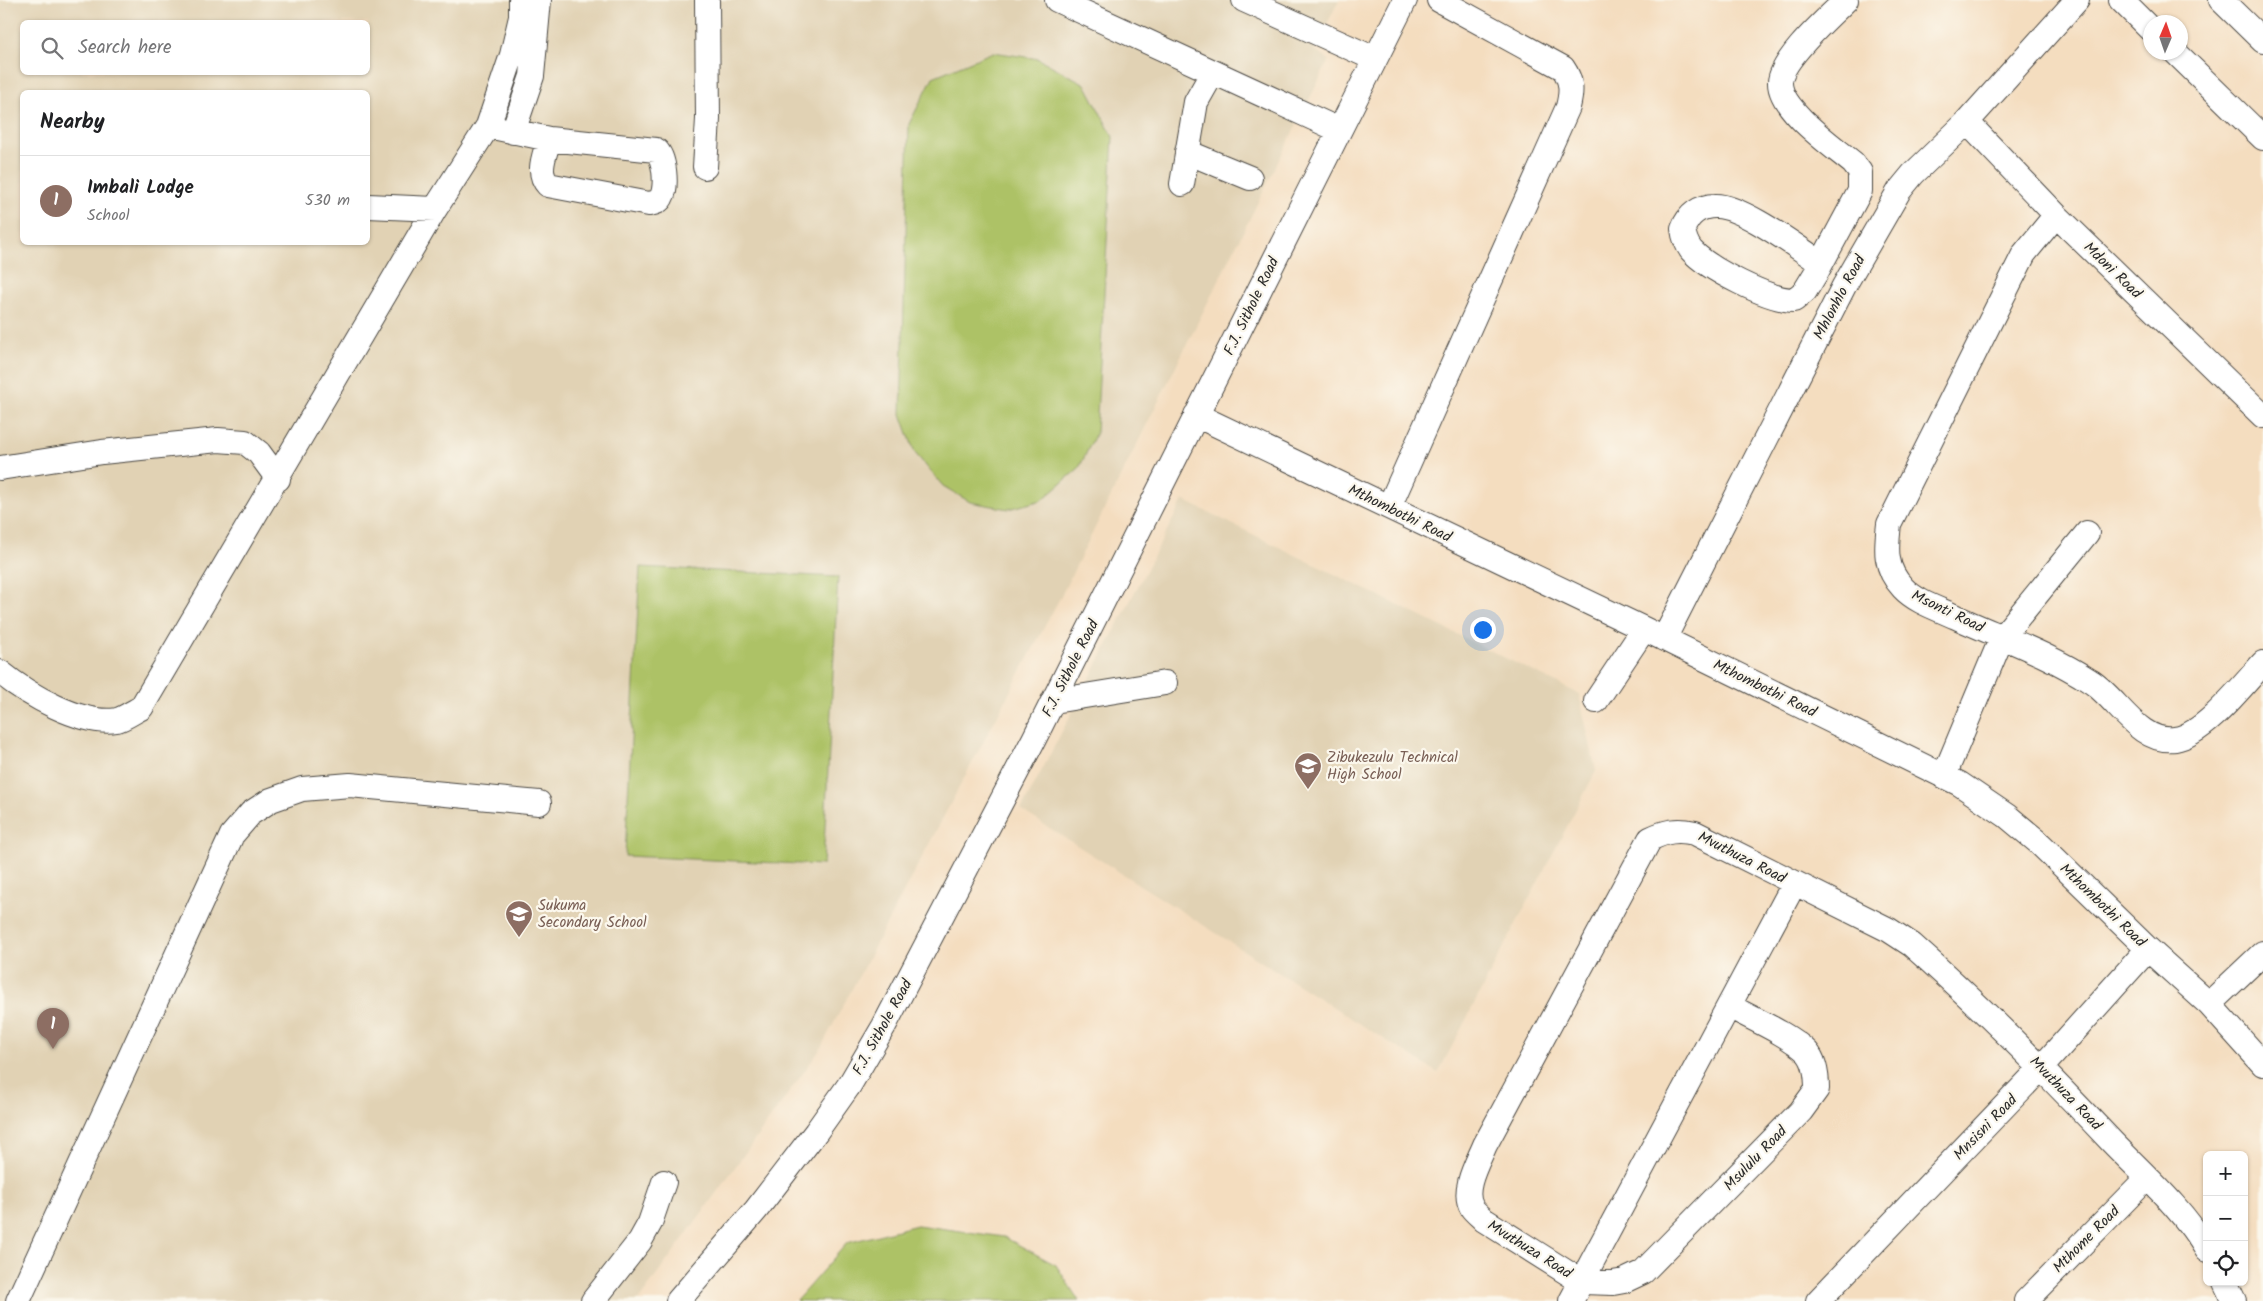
<!DOCTYPE html>
<html lang="en">
<head>
<meta charset="utf-8">
<style>
  :root { --surface:#fff; --page:#f2f2f2; --text:#202124; --muted:#757577; --line:#e0e0e0; --accent:#1a73e8 }
  body { margin:0; font-family:Kalam,sans-serif; background:var(--page); color:var(--text) }
  .controls { position:absolute; right:15px; bottom:15px; display:grid; overflow:hidden; border-radius:8px; box-shadow:0 1px 4px #0004 }
  .controls button { width:45px; height:45px; display:grid; place-items:center; padding:0; border:0; border-bottom:1px solid var(--line); background:var(--surface); color:var(--text); font:25px sans-serif }
  .compass { position:absolute; left:2143px; top:15px; width:45px; height:45px; border-radius:50%; background:var(--surface); box-shadow:0 1px 4px #0004; rotate:2deg }
  .you { position:absolute; left:1482px; top:629px; width:18px; height:18px; margin:-12px; border:4px solid #fff; border-radius:50%; background:#1a73e8; box-shadow:0 0 0 8px #1a73e833 }
  .badge { display:grid; place-items:center; width:32px; height:32px; border-radius:50%; background:var(--accent); color:#fff; font-size:16px; font-weight:700 }
  .pin { position:absolute; translate:-50% -41px; filter:drop-shadow(0 1px 2px #0008) }
  .pin::after { content:''; position:absolute; top:26px; width:18px; height:15px; background:inherit; clip-path:polygon(0 0,100% 0,50% 100%) }
  .list { margin:0; padding:0; list-style:none }
  h2 { display:flex; justify-content:space-between; align-items:center; height:65px; margin:0; padding:0 20px; font-size:21px }
  h2 small { font-size:16px; font-weight:400; color:var(--muted) }
  .list li { display:grid; grid-template-columns:32px 1fr auto; gap:15px; align-items:center; box-sizing:border-box; height:90px; padding:0 20px; border-top:1px solid var(--line) }
  .list b { display:block; font-size:19px; white-space:nowrap }
  .list p { margin:0; font-size:16px; white-space:nowrap; color:var(--muted) }
  .list em { font-size:16px; font-style:normal; color:var(--muted) }
  .icon { flex:none; width:28px; height:28px; fill:none; stroke:currentColor; stroke-width:2; stroke-linecap:round; stroke-linejoin:round }
  .map { position:relative; flex:none; width:2263px; height:1301px; overflow:hidden }
  .search { position:absolute; background:var(--surface); box-shadow:0 1px 4px #0004; left:20px; top:20px; width:350px; height:55px; display:flex; align-items:center; gap:12px; box-sizing:border-box; padding:0 18px; border-radius:8px; color:var(--muted); font-size:19px }
  .panel { position:absolute; background:var(--surface); box-shadow:0 1px 4px #0004; left:20px; top:90px; width:350px; height:155px; border-radius:8px }
  .map>svg:first-child { display:block }
  .built { fill:#e1d2b4; fill-rule:evenodd }
  .green { fill:#adc266; stroke:#6c7648 }
  .lines { fill:none; stroke-linecap:round; stroke-linejoin:round }
  .minor-casing { stroke:#494641; stroke-width:26 }
  .minor { stroke:#fff; stroke-width:24 }
  .labels { text-anchor:middle; stroke-width:4.5; stroke-linejoin:round; paint-order:stroke }
  .street-label { font-size:15px; fill:#2b2b2b; stroke:#fbf7ec }
  .education-label { font-size:15px; fill:#785e54; stroke:#fbf7ec; text-anchor:start }
</style>
</head>
<body>
<div class="map">
<svg width="2263" height="1301" viewBox="0 0 2263 1301">
  <rect width="100%" height="100%" fill="#fbf7ec"/>
  <filter id="ink" filterUnits="userSpaceOnUse"><feTurbulence type="fractalNoise" baseFrequency=".02" numOctaves="2"/><feDisplacementMap in="SourceGraphic" scale="10" xChannelSelector="R" yChannelSelector="G"/><feConvolveMatrix kernelMatrix="1 2 1 2 8 2 1 2 1" color-interpolation-filters="sRGB"/></filter>
  <filter id="wash" filterUnits="userSpaceOnUse"><feTurbulence type="fractalNoise" baseFrequency=".0096" numOctaves="4" result="noise"/><feDisplacementMap in="SourceGraphic" scale="20" xChannelSelector="R" yChannelSelector="G"/><feGaussianBlur stdDeviation="1.12" result="paint"/><feColorMatrix in="noise" values="0 0 0 0 0 0 0 0 0 0 0 0 0 0 0 0 0 1.4 0 .05"/><feComposite in="paint" operator="in"/></filter>
  <g filter="url(#wash)">
    <rect width="100%" height="100%" fill="#f4ddbf"/>
    <path class="built" d="M0,0H1339L1314,50L1329,60L1063,592L819,1051L638,1301H0ZM22,22H368V72H22ZM22,92H368V242H22Z
      M1183,500L1579,694L1596,771L1438,1073L1021,810Z"/>
    <path class="green" d="M993,52L1039,59L1085,84L1113,137L1096,433L1079,468L1042,500L1009,509L970,502L943,486L915,453L901,414L909,124L933,77Z
      M640,567L838,577L823,865L625,856Z
      M917,1225L1004,1237L1056,1265L1079,1301H796L847,1243Z"/>
  </g>
  <g filter="url(#ink)">
    <g class="lines">
      <g class="minor-casing">
        <path id="minor" d="M1057,0L1339,130
          M1244,0L1375,59
          M2121,0L2150,29
          M2221,0L2263,41
          M2175,52L2263,138
          M1967,122L2056,215L2263,416
          M488,126L549,139L656,150C665,157 667,187 662,196C660,202 654,203 649,204L548,185C536,172 545,155 549,139
          M513,132L532,76L539,0
          M1187,152L1250,178
          M705,167L708,119L707,0
          M1182,184L1196,102L1213,72
          M368,206L435,209
          M2056,215L2024,254L1889,524C1886,549 1884,568 1903,588C1916,602 1939,609 1956,617C2000,637 2049,654 2090,681C2117,697 2138,744 2175,739C2204,735 2243,685 2263,663
          M1821,263C1798,248 1741,205 1715,206C1700,206 1688,215 1683,229C1684,237 1686,243 1691,250C1708,269 1769,300 1794,300L1805,291L1816,273L1860,191V172L1853,163C1834,147 1779,109 1780,82C1781,59 1829,17 1846,0
          M1196,415L1644,629L1960,784L2007,816L2037,841L2148,949L2209,1004L2263,1064
          M0,468L102,452L218,440L245,442L259,453L278,479
          M1389,507L1568,107C1572,91 1572,81 1563,68L1439,0
          M1664,639L1844,286L1899,191L1913,174L1967,122L2077,0
          M0,672C27,694 81,726 117,720C125,718 134,711 141,708L435,209L488,126L512,55L521,17V0
          M1054,701L1165,683
          M1596,701L1644,629
          M1944,776L2002,637L2087,533
          M2209,1004L2263,953
          M1729,1006C1751,1018 1790,1035 1807,1052C1816,1062 1817,1077 1817,1089L1801,1111L1643,1272L1624,1281L1613,1283L1582,1282L1484,1220C1480,1216 1475,1212 1472,1208C1461,1190 1478,1162 1485,1145L1650,839C1666,831 1677,829 1695,833L1889,930L1912,945C1982,1007 2048,1074 2112,1142C2145,1176 2183,1209 2207,1250
          M2225,1282L2234,1301
          M18,1301L232,835L251,813L271,800L302,789L350,785L539,803
          M593,1301L640,1241L650,1223L664,1182
          M678,1301L756,1210L816,1132L850,1084L884,1026L1034,739L1405,0
          M1571,1301L1794,884
          M1818,1301L2041,1068L2148,949
          M2026,1301L2147,1178"/>
      </g>
      <use href="#minor" class="minor"/>
    </g>
  </g>
  <defs>
    <g id="school-pin" transform="scale(1.4375)"><path d="M0 17L-7.5 6A9.5 9.5 0 1 1 7.5 6Z" fill="#8d6e63" stroke="#fbf7ec"/><path d="M0-5L7-2L0 1L-7-2ZM-4 1L0 2.5L4 1V4Q0 6-4 4Z" fill="#fff"/></g>
  </defs>
  <g fill-rule="evenodd">
    <use href="#school-pin" x="1308" y="766"/>
    <use href="#school-pin" x="519" y="914"/>
  </g>
  <g class="labels">
    <g class="street-label">
      <text transform="translate(2113 270) rotate(44)" y="5">Mdoni Road</text>
      <text transform="translate(1839 297) rotate(-62)" y="5">Mhlonhlo Road</text>
      <text transform="translate(1251 306) rotate(-64)" y="5">F.J. Sithole Road</text>
      <text transform="translate(1400 513) rotate(26)" y="5">Mthombothi Road</text>
      <text transform="translate(1948 611) rotate(26)" y="5">Msonti Road</text>
      <text transform="translate(1070 668) rotate(-63)" y="5">F.J. Sithole Road</text>
      <text transform="translate(1765 688) rotate(26)" y="5">Mthombothi Road</text>
      <text transform="translate(1742 857) rotate(27)" y="5">Mvuthuza Road</text>
      <text transform="translate(2103 905) rotate(44)" y="5">Mthombothi Road</text>
      <text transform="translate(882 1027) rotate(-61)" y="5">F.J. Sithole Road</text>
      <text transform="translate(2066 1093) rotate(46)" y="5">Mvuthuza Road</text>
      <text transform="translate(1985 1127) rotate(-46)" y="5">Mnsisni Road</text>
      <text transform="translate(1755 1158) rotate(-46)" y="5">Msululu Road</text>
      <text transform="translate(2086 1239) rotate(-45)" y="5">Mthome Road</text>
      <text transform="translate(1530 1249) rotate(32)" y="5">Mvuthuza Road</text>
    </g>
    <g class="education-label">
      <text x="1327" y="762">Zibukezulu Technical<tspan x="1327" dy="17">High School</tspan></text>
      <text x="538" y="910">Sukuma<tspan x="538" dy="17">Secondary School</tspan></text>
    </g>
  </g>
</svg>
<div class="controls">
<button>+</button>
<button>−</button>
<button><svg class="icon" aria-label="locate" viewBox="0 0 24 24"><circle cx="12" cy="12" r="6"/><path d="M12 2v4M12 18v4M2 12h4M18 12h4"/></svg></button>
</div>
<svg class="compass" viewBox="-18 -18 36 36"><path d="M0-13l5 13h-10z" fill="#e53935"/><path d="M0 13l5-13h-10z" fill="#757577"/></svg>
<div class="you"></div>
<div class="pin badge" style="left:53px;top:1049px;background:#8d6e63">1</div>
<div class="search"><svg class="icon" aria-label="search" viewBox="0 0 24 24"><circle cx="10" cy="10" r="6"/><path d="M15 15l6 6"/></svg>Search here</div>
<section class="panel">
<h2>Nearby<small></small></h2>
<ul class="list">
<li><span class="badge" style="background:#8d6e63">1</span><div><b>Imbali Lodge</b><p>School</p></div><em>530 m</em></li>
</ul>
</section>
</div>
</body>
</html>
